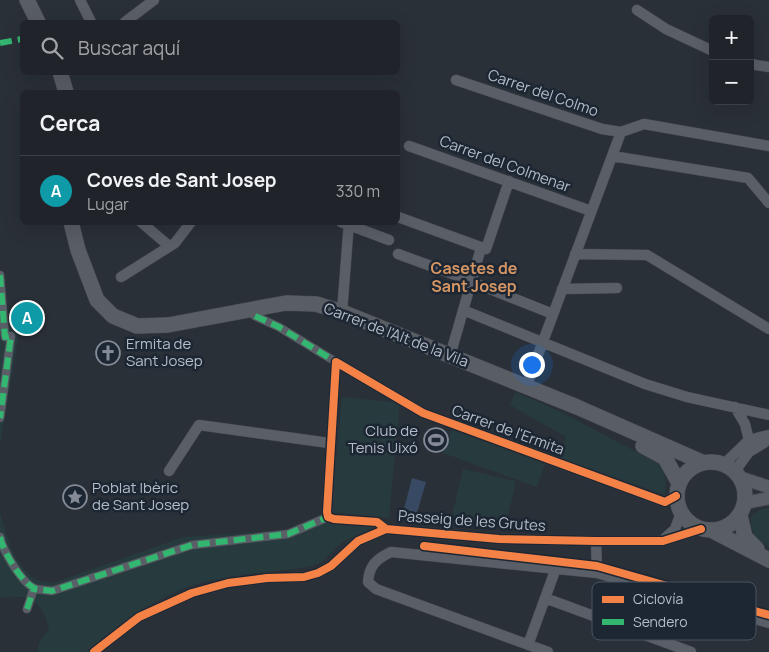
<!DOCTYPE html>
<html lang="es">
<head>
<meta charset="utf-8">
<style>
  :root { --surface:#20242a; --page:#282c32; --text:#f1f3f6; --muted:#a2a4a8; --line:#3d4147; --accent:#8bbbb9 }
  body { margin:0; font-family:Manrope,sans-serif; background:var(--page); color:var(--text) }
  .controls { position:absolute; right:15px; top:15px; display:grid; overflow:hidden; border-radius:8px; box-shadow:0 5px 20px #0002 }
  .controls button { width:45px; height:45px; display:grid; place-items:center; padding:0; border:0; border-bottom:1px solid var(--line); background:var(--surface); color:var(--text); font:25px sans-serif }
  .you { position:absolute; left:531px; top:364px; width:18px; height:18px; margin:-12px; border:4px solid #fff; border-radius:50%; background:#1a73e8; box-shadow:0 0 0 8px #1a73e833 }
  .badge { display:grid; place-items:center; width:32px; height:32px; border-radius:50%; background:var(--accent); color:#fff; font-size:16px; font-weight:700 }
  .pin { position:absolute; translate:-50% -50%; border:2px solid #fff; box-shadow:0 1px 5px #0006 }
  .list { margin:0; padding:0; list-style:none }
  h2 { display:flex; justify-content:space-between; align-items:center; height:65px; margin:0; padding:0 20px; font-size:21px }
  h2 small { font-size:16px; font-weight:400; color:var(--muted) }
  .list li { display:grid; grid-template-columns:32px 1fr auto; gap:15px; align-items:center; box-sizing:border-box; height:70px; padding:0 20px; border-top:1px solid var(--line) }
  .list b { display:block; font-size:19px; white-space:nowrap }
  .list p { margin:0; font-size:16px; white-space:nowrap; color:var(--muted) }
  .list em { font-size:16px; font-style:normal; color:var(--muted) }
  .icon { flex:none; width:28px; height:28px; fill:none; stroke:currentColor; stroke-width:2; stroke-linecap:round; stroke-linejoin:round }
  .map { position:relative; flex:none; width:769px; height:652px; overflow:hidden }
  .search { position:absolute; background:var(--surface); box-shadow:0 5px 20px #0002; left:20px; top:20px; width:380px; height:55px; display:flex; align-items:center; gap:12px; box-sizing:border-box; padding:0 18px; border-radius:8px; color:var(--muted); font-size:19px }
  .panel { position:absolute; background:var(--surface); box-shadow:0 5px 20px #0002; left:20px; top:90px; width:380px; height:135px; border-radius:8px }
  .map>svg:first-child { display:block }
  .green { fill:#273a3e }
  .water { fill:#384963 }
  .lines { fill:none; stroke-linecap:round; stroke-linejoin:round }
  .pedestrian-casing { stroke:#484c53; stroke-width:9 }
  .minor-casing { stroke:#484c53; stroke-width:11 }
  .tertiary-casing { stroke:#484c53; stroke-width:14 }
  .secondary-casing { stroke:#484c53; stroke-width:16 }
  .pedestrian { stroke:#5a5e66; stroke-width:8 }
  .minor { stroke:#5a5e66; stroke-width:10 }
  .tertiary { stroke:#5a5e66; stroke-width:12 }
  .secondary { stroke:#595d64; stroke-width:15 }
  .quiet { stroke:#33b770; stroke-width:6; stroke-dasharray:12 6; stroke-linecap:butt }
  .cycleway-casing { stroke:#1d2633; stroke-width:11 }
  .cycleway { stroke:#f48246; stroke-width:8 }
  .labels { text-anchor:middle; stroke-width:5; stroke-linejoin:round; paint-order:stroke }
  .street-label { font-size:15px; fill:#b4bcc9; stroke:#1d2633 }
  .poi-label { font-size:15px; fill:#b4bcc9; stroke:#1d2633; text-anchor:start }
  .neighbourhood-label { font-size:16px; font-weight:bold; fill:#d59563; stroke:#1d2633 }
  .key { fill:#1d2633; stroke:#4a5360; stroke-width:1 }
  .key-label { font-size:14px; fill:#b4bcc9 }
</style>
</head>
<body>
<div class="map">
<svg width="769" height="652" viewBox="0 0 769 652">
  <rect width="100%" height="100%" fill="#2a3038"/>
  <path class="green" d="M0,271L5,327L17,321L20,327L0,446Z
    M515,392L561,412L659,464C666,475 667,482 665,495L558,457L566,437L510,405Z
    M342,397L400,403L389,518L331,512Z
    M452,430L545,464L537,487L443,453Z
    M463,469L516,481L505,529L477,526L451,520Z
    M769,508V547C756,538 750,534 751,517L759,510Z
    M0,512C6,534 14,565 34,578C38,581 47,582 53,583L183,537L288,530L322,514L331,522L377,526L342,542L322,562L309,567C273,572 235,574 200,583C161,594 116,625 86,652H37L40,640L49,629C42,598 28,594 0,598Z"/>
  <path class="water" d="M412,478L426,482L417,513L404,509Z"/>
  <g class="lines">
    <g class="pedestrian-casing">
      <path id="pedestrian" d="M0,275L5,337L11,336L0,418
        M255,316L279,327L336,362
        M0,537C3,551 22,584 36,589C41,590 47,590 52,591L192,545L288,534L328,517
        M27,609L34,588"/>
    </g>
    <g class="minor-casing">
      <path id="minor" d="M80,0L91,22
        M637,10L666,29L713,51
        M125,22L154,0
        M750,64L769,67
        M456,80L602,129L621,132L644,124L769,146
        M409,146L591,211
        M612,156L748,178L769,203
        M398,217L486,249L509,181
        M141,222L169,246
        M341,222L389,240
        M398,254L472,281
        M575,254L647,255L769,329
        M121,277L175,243L191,222
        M472,282L553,314
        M562,289L617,288
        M463,310L645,384L687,397L769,415
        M342,312L349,222
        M450,356L481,248
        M526,387L621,132
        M735,407L745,424L749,440
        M724,464L749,440L769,435
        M169,471L199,425L329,443
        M735,471L749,452L764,443L769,437
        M386,529L377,522L334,519L328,517L327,512L336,362L423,413L665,502L676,496
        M664,539L675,529L681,513
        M596,541L597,573
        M545,598L691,652
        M528,645L556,568
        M94,652L139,617L192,593L228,583L267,578L304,577L318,573L331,566L358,541L386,529L499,539L596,541H663L701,529
        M548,652L376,589L368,582C369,566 376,559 391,552L597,573L769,623"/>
    </g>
    <g class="tertiary-casing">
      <path id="tertiary" d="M741,478L769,487
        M745,503L769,498"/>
    </g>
    <g class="secondary-casing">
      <path id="secondary" d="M27,0L38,22
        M60,72L66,92
        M71,222L78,250L97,300L113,316L137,326L168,325L286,303L316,304L342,312L577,407L702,462
        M643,446L665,458L679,483
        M677 496a34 34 0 1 1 68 0a34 34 0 1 1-68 0Z
        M740,515L745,537L757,549
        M713,531L769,560"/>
    </g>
    <use href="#pedestrian" class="pedestrian"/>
    <use href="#minor" class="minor"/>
    <use href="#tertiary" class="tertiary"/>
    <use href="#secondary" class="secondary"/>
    <path class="quiet" d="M0,43L22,39
      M0,275L5,337L11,336L0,418
      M255,316L279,327L336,362
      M0,537C3,551 22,584 36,589C41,590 47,590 52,591L192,545L288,534L328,517
      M27,609L34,588"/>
    <g class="cycleway-casing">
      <path id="cycleway" d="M386,529L377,522L334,519L328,517L327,512L336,362L423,413L665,502L676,496
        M424,546L597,566L769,615
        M94,652L139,617L192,593L228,583L267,578L304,577L318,573L331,566L358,541L386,529L499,539L596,541H663L701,529"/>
    </g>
    <use href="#cycleway" class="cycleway"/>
  </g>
  <defs>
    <g id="church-ring" transform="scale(1.25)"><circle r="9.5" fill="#1d2633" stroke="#848b96" stroke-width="1.5"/><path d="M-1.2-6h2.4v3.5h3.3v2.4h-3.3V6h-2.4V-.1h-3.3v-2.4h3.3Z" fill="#848b96"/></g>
    <g id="stadium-ring" transform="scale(1.25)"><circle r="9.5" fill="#1d2633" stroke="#848b96" stroke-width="1.5"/><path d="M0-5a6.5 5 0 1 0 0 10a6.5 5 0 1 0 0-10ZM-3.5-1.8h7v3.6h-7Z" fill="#848b96"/></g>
    <g id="sight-ring" transform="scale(1.25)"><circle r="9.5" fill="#1d2633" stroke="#848b96" stroke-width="1.5"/><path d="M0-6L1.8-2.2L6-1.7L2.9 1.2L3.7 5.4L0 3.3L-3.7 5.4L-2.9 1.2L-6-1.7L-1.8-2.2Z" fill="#848b96"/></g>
  </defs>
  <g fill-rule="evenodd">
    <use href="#church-ring" x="108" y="353"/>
    <use href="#stadium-ring" x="436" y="440"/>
    <use href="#sight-ring" x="75" y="497"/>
  </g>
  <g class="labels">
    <g class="street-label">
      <text transform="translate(543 93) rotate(19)" y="5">Carrer del Colmo</text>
      <text transform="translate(505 164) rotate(20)" y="5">Carrer del Colmenar</text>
      <text transform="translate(396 335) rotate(21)" y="5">Carrer de l'Alt de la Vila</text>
      <text transform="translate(508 430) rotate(20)" y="5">Carrer de l'Ermita</text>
      <text transform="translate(472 521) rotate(4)" y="5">Passeig de les Grutes</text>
    </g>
    <g class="poi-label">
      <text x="126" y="349">Ermita de<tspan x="126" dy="17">Sant Josep</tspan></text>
      <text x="418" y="436" text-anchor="end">Club de<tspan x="418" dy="17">Tenis Uixó</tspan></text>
      <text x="92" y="493">Poblat Ibèric<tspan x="92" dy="17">de Sant Josep</tspan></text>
    </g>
    <g class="neighbourhood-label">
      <text x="474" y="274">Casetes de<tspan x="474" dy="18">Sant Josep</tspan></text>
    </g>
  </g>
  <rect x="592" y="582" width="164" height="58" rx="8" class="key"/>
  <rect x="602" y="596" width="22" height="7" fill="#f48246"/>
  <rect x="602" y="619" width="22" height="6" fill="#33b770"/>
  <g class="key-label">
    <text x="633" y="604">Ciclovía</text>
    <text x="633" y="627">Sendero</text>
  </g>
</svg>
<div class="controls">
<button>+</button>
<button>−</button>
</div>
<div class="you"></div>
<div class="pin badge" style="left:27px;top:318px;background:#0f9aa8">A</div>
<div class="search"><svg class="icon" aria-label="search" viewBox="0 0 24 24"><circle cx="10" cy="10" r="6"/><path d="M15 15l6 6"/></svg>Buscar aquí</div>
<section class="panel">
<h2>Cerca<small></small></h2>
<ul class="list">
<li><span class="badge" style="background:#0f9aa8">A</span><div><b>Coves de Sant Josep</b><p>Lugar</p></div><em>330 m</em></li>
</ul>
</section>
</div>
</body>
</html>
